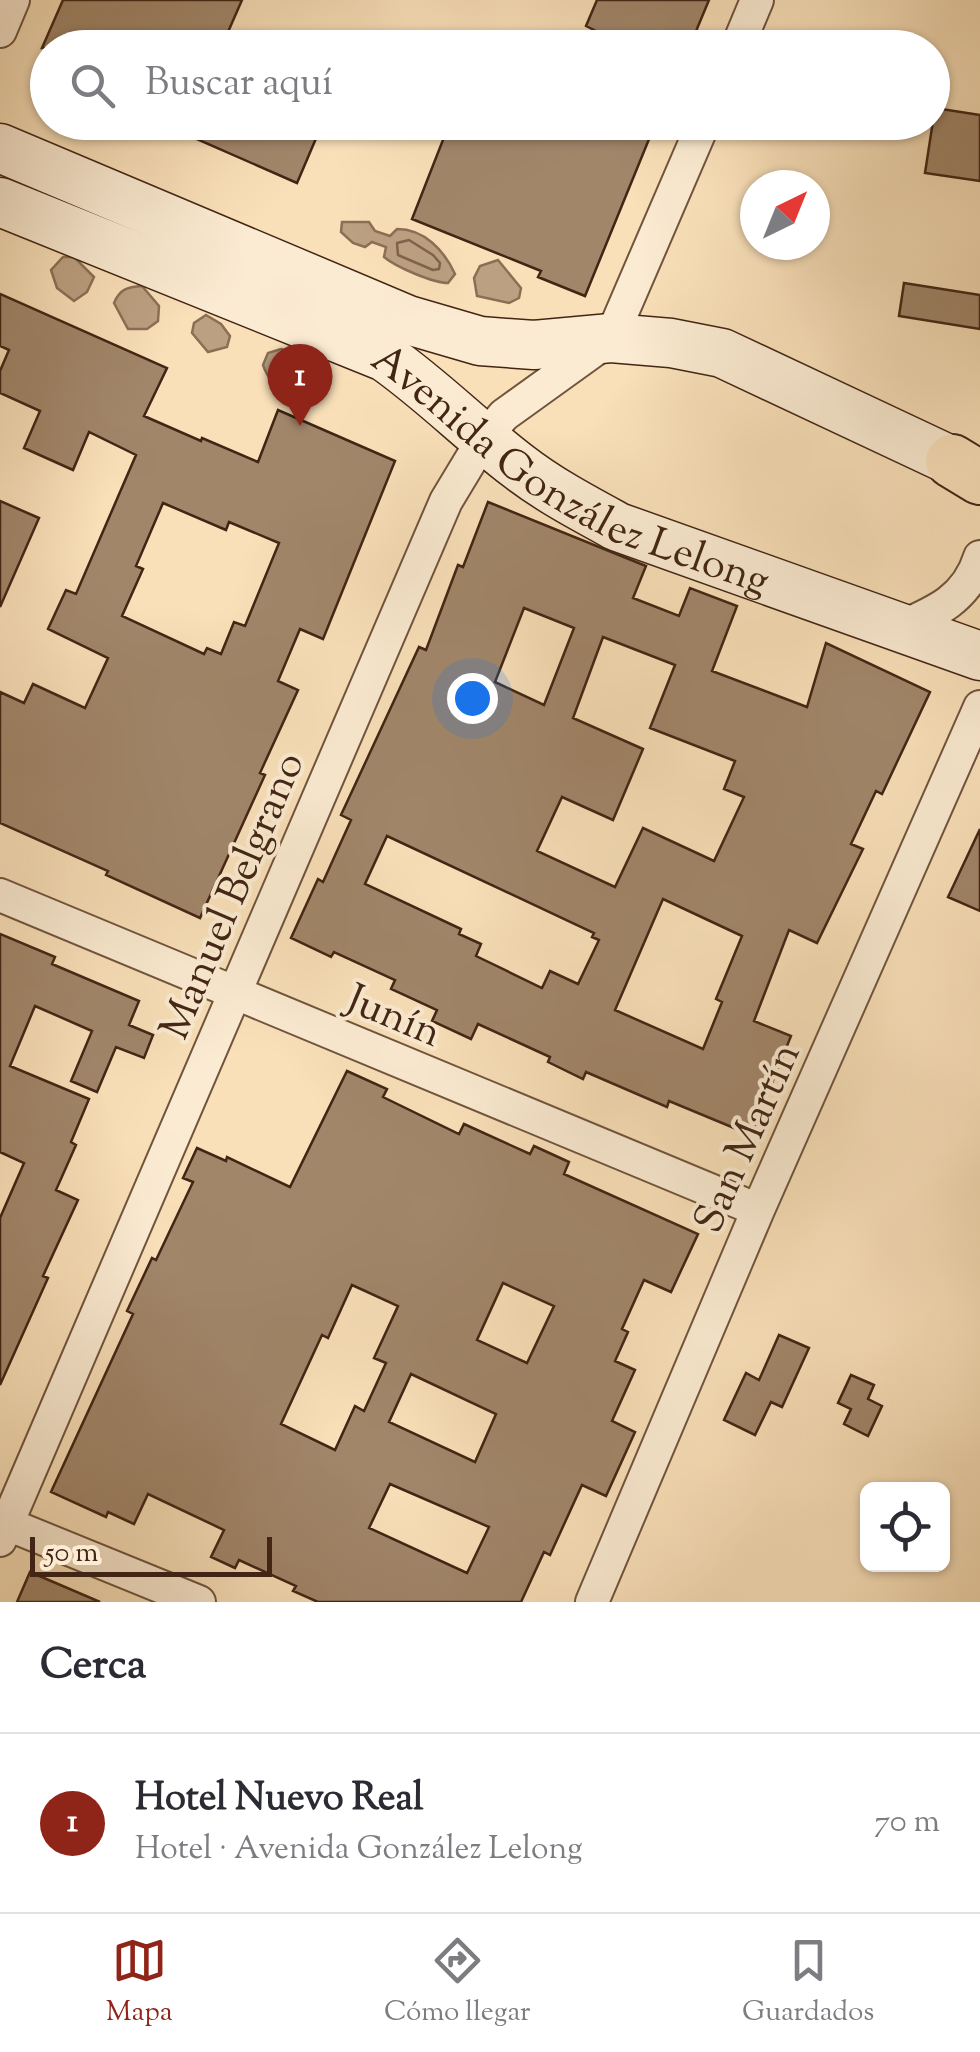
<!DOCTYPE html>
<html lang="es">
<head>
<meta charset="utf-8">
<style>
  :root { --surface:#fff; --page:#f7f7f7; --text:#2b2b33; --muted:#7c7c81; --line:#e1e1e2; --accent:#8f2418 }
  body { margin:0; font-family:"Sorts Mill Goudy",serif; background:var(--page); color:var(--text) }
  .controls { position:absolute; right:30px; bottom:30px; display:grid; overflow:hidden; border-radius:15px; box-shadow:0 2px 8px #0004 }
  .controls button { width:90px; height:90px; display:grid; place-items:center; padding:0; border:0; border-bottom:2px solid var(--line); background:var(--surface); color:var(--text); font:50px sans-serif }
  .compass { position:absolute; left:740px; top:170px; width:90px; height:90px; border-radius:50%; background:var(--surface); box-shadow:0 2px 8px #0004; rotate:43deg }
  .scale { position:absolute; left:30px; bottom:25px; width:242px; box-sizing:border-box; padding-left:10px; border:5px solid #422514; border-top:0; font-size:28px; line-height:35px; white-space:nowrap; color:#422514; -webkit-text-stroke:8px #fbebd2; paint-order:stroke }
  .you { position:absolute; left:472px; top:698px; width:35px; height:35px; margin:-25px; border:8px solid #fff; border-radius:50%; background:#1a73e8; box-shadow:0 0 0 15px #1a73e833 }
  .badge { display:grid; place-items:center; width:65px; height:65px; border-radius:50%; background:var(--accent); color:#fff; font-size:32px; font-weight:700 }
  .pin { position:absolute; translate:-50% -82px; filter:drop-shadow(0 2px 5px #0008) }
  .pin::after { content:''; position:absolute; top:52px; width:35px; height:30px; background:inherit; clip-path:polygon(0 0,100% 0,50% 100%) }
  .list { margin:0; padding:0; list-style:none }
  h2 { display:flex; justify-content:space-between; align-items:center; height:130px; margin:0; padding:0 40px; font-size:42px }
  h2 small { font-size:32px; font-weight:400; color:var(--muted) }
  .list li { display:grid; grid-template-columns:65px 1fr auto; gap:30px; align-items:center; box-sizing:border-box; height:180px; padding:0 40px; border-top:2px solid var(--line) }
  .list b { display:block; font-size:38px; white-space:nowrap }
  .list p { margin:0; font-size:32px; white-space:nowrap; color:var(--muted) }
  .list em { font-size:32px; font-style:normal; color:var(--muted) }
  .icon { flex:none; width:55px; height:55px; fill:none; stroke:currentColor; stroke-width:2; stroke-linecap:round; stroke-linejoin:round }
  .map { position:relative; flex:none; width:980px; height:1602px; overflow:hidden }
  .search { position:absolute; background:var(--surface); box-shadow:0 2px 8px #0004; left:30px; right:30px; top:30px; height:110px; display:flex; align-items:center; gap:25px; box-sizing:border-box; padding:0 35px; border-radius:55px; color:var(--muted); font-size:38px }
  .sheet { height:310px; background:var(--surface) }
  nav { display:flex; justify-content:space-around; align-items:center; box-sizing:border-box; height:140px; border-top:2px solid var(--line); background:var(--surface); font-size:28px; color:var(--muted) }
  nav a { display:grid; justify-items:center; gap:5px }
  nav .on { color:var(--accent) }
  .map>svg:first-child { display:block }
  .water { fill:#bba081; stroke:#8b6f55; stroke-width:2.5 }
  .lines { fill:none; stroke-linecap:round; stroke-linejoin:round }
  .shore { stroke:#7e624a; stroke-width:2.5 }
  .building { fill:#a1866a; stroke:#422514; stroke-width:2.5; fill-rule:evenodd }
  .street-casing { stroke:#70543d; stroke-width:36 }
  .secondary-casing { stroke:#422514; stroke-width:51 }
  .primary-casing { stroke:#422514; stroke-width:56 }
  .street { stroke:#fbebd2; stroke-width:32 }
  .secondary { stroke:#fbebd2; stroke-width:48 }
  .primary { stroke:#f9e0b9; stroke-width:52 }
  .labels { text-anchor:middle; stroke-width:8; stroke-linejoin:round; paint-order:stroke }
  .street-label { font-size:42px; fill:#422514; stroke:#fbebd2 }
</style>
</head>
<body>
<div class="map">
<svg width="980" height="1602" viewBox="0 0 980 1602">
  <rect width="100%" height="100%" fill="#f9e0b9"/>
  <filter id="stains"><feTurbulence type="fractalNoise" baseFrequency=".002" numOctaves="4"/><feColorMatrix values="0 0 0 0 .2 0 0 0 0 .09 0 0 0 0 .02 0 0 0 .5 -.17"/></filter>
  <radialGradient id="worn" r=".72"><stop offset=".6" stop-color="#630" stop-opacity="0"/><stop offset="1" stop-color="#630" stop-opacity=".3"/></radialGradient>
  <path class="water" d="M342,222H369L375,231L390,236L397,229C424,229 444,250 455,274L448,283C433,283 396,267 384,257L386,247L372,242L365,247L353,243L341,232Z
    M63,257H74L94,277L87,292L74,301L57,288L51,270Z
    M498,260L521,288L519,298L509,303L477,296L474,278L480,266Z
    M142,286L159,306L158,321L147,329H128L114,303C120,289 127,287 142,286Z
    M206,315L221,324L230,336L227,347L208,352L192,333L194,323Z
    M281,349L313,360L320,380C304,408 271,391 263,365L268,353Z"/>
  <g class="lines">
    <path class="shore" d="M409,240L433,255L440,263L439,269L433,270L398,255L397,243Z"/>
  </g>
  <path class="building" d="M63,0H242L221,48H184L155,35L150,48H42Z
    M597,0H709L689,48H594L600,33L586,26Z
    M935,108L980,115V181L925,173Z
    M158,122H323L297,183Z
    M450,122H656L585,296L538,277L541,271L412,219Z
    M904,283L980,295V329L899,316Z
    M0,294L167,368L144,416L201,441L202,438L258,462L278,410L395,461L323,639L300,629L278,681L298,690L260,773L265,775L200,918L106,875L108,871L0,823V692L24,703L33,684L85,708L108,658L48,629L66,590L76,594L136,455L89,432L73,470L24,448L40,411L0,393V371L9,350L0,346ZM163,503L226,530L229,522L279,543L245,626L234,622L221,654L207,648L204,654L122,616L143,569L136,566Z
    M0,501L39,518L0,607Z
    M488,502L646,566L633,598L679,616L690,588L737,606L712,671L807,707L826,643L930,692L882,794L876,791L851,844L863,849L817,943L789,930L754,1021L791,1036L751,1135L669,1101L667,1107L586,1072L583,1079L548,1062L550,1057L478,1024L471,1039L432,1021L437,1010L391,989L395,980L334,952L331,957L291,938L318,879L323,882L351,820L341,815L419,647L426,650L458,565L463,567ZM524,608L574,628L544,705L495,682ZM603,637L675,665L650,728L735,761L724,789L744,797L714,861L643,828L615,887L537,851L562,797L613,820L643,749L573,718ZM387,836L594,933L592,937L599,940L578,984L550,971L542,988L476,956L481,944L459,934L461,929L365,884ZM663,899L742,936L716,999L722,1002L703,1049L615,1010Z
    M980,829V911L948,897Z
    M0,934L55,957L52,964L139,1001L129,1025L153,1035L144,1058L116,1047L97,1092L71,1081L92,1031L35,1006L10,1066L89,1099L71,1142L76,1145L56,1190L78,1200L43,1276L48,1278L0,1385V1218L24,1163L0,1152Z
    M347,1071L387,1089L383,1097L459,1134L464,1124L530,1154L534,1146L569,1162L564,1174L698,1234L671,1292L644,1280L622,1329L628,1332L615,1361L635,1370L612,1421L635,1432L606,1496L582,1485L550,1555L544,1552L521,1602H318L293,1591L296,1586L239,1560L235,1568L211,1557L224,1530L148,1494L134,1524L108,1512L106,1517L51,1492L133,1314L127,1311L152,1258L156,1260L193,1182L183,1178L197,1148L226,1161L227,1157L290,1187ZM503,1283L554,1306L527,1363L477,1340ZM352,1285L398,1306L374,1358L386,1363L364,1411L355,1406L335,1450L281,1424L322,1335L328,1338ZM411,1374L496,1414L475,1462L389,1422ZM390,1484L489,1527L467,1573L369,1528Z
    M779,1335L809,1348L782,1407L771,1402L755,1435L724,1420L746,1373L759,1380Z
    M851,1375L874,1385L868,1399L882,1406L868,1436L844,1424L851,1409L838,1403Z
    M30,1572L100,1602H17Z"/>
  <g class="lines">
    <g class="street-casing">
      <path id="street" d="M0,31L13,0
        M737,48L757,0
        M899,628C936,612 967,599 980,557
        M0,895L758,1210
        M0,1521L199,1602
        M0,1540L446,501L484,438L504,415L611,338L704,122
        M592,1602L758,1210L980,707"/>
    </g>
    <g class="secondary-casing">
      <g id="secondary">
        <path d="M0,148L408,320L480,341L534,345L611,338L671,343L722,353L952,461"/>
        <path id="s1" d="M0,202L385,357C432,390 472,431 518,466C549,490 583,508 618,527L980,656"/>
      </g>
    </g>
    <g class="primary-casing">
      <path id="primary" d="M952,461L980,478"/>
    </g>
    <use href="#street" class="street"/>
    <use href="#secondary" class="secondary"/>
    <use href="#primary" class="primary"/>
  </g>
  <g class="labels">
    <g class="street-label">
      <text dy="15" stroke="none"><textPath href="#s1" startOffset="635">Avenida González Lelong</textPath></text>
      <text transform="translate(230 895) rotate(-67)" y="15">Manuel Belgrano</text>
      <text transform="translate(395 1014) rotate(23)" y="15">Junín</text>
      <text transform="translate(745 1137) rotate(-66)" y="15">San Martín</text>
    </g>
  </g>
  <rect width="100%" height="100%" filter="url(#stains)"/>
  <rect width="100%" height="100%" fill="url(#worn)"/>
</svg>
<div class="controls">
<button><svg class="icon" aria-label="locate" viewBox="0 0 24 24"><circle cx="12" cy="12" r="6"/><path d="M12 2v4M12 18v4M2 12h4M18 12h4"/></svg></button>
</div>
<svg class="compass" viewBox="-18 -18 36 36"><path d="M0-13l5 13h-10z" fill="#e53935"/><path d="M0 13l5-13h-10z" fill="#7c7c81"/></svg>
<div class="scale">50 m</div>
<div class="you"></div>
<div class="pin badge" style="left:300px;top:426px">1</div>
<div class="search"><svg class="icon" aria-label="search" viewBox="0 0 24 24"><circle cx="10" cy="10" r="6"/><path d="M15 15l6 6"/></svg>Buscar aquí</div>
</div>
<section class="sheet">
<h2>Cerca<small></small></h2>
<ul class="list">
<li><span class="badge">1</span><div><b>Hotel Nuevo Real</b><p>Hotel · Avenida González Lelong</p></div><em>70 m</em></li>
</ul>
</section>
<nav>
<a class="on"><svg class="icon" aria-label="map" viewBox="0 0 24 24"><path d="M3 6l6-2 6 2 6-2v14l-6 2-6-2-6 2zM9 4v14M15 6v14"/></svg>Mapa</a>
<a><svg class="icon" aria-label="directions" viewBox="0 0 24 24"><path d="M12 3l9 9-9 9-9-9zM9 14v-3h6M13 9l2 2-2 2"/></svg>Cómo llegar</a>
<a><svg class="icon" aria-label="saved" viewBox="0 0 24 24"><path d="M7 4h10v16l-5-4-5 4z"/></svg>Guardados</a>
</nav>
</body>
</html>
